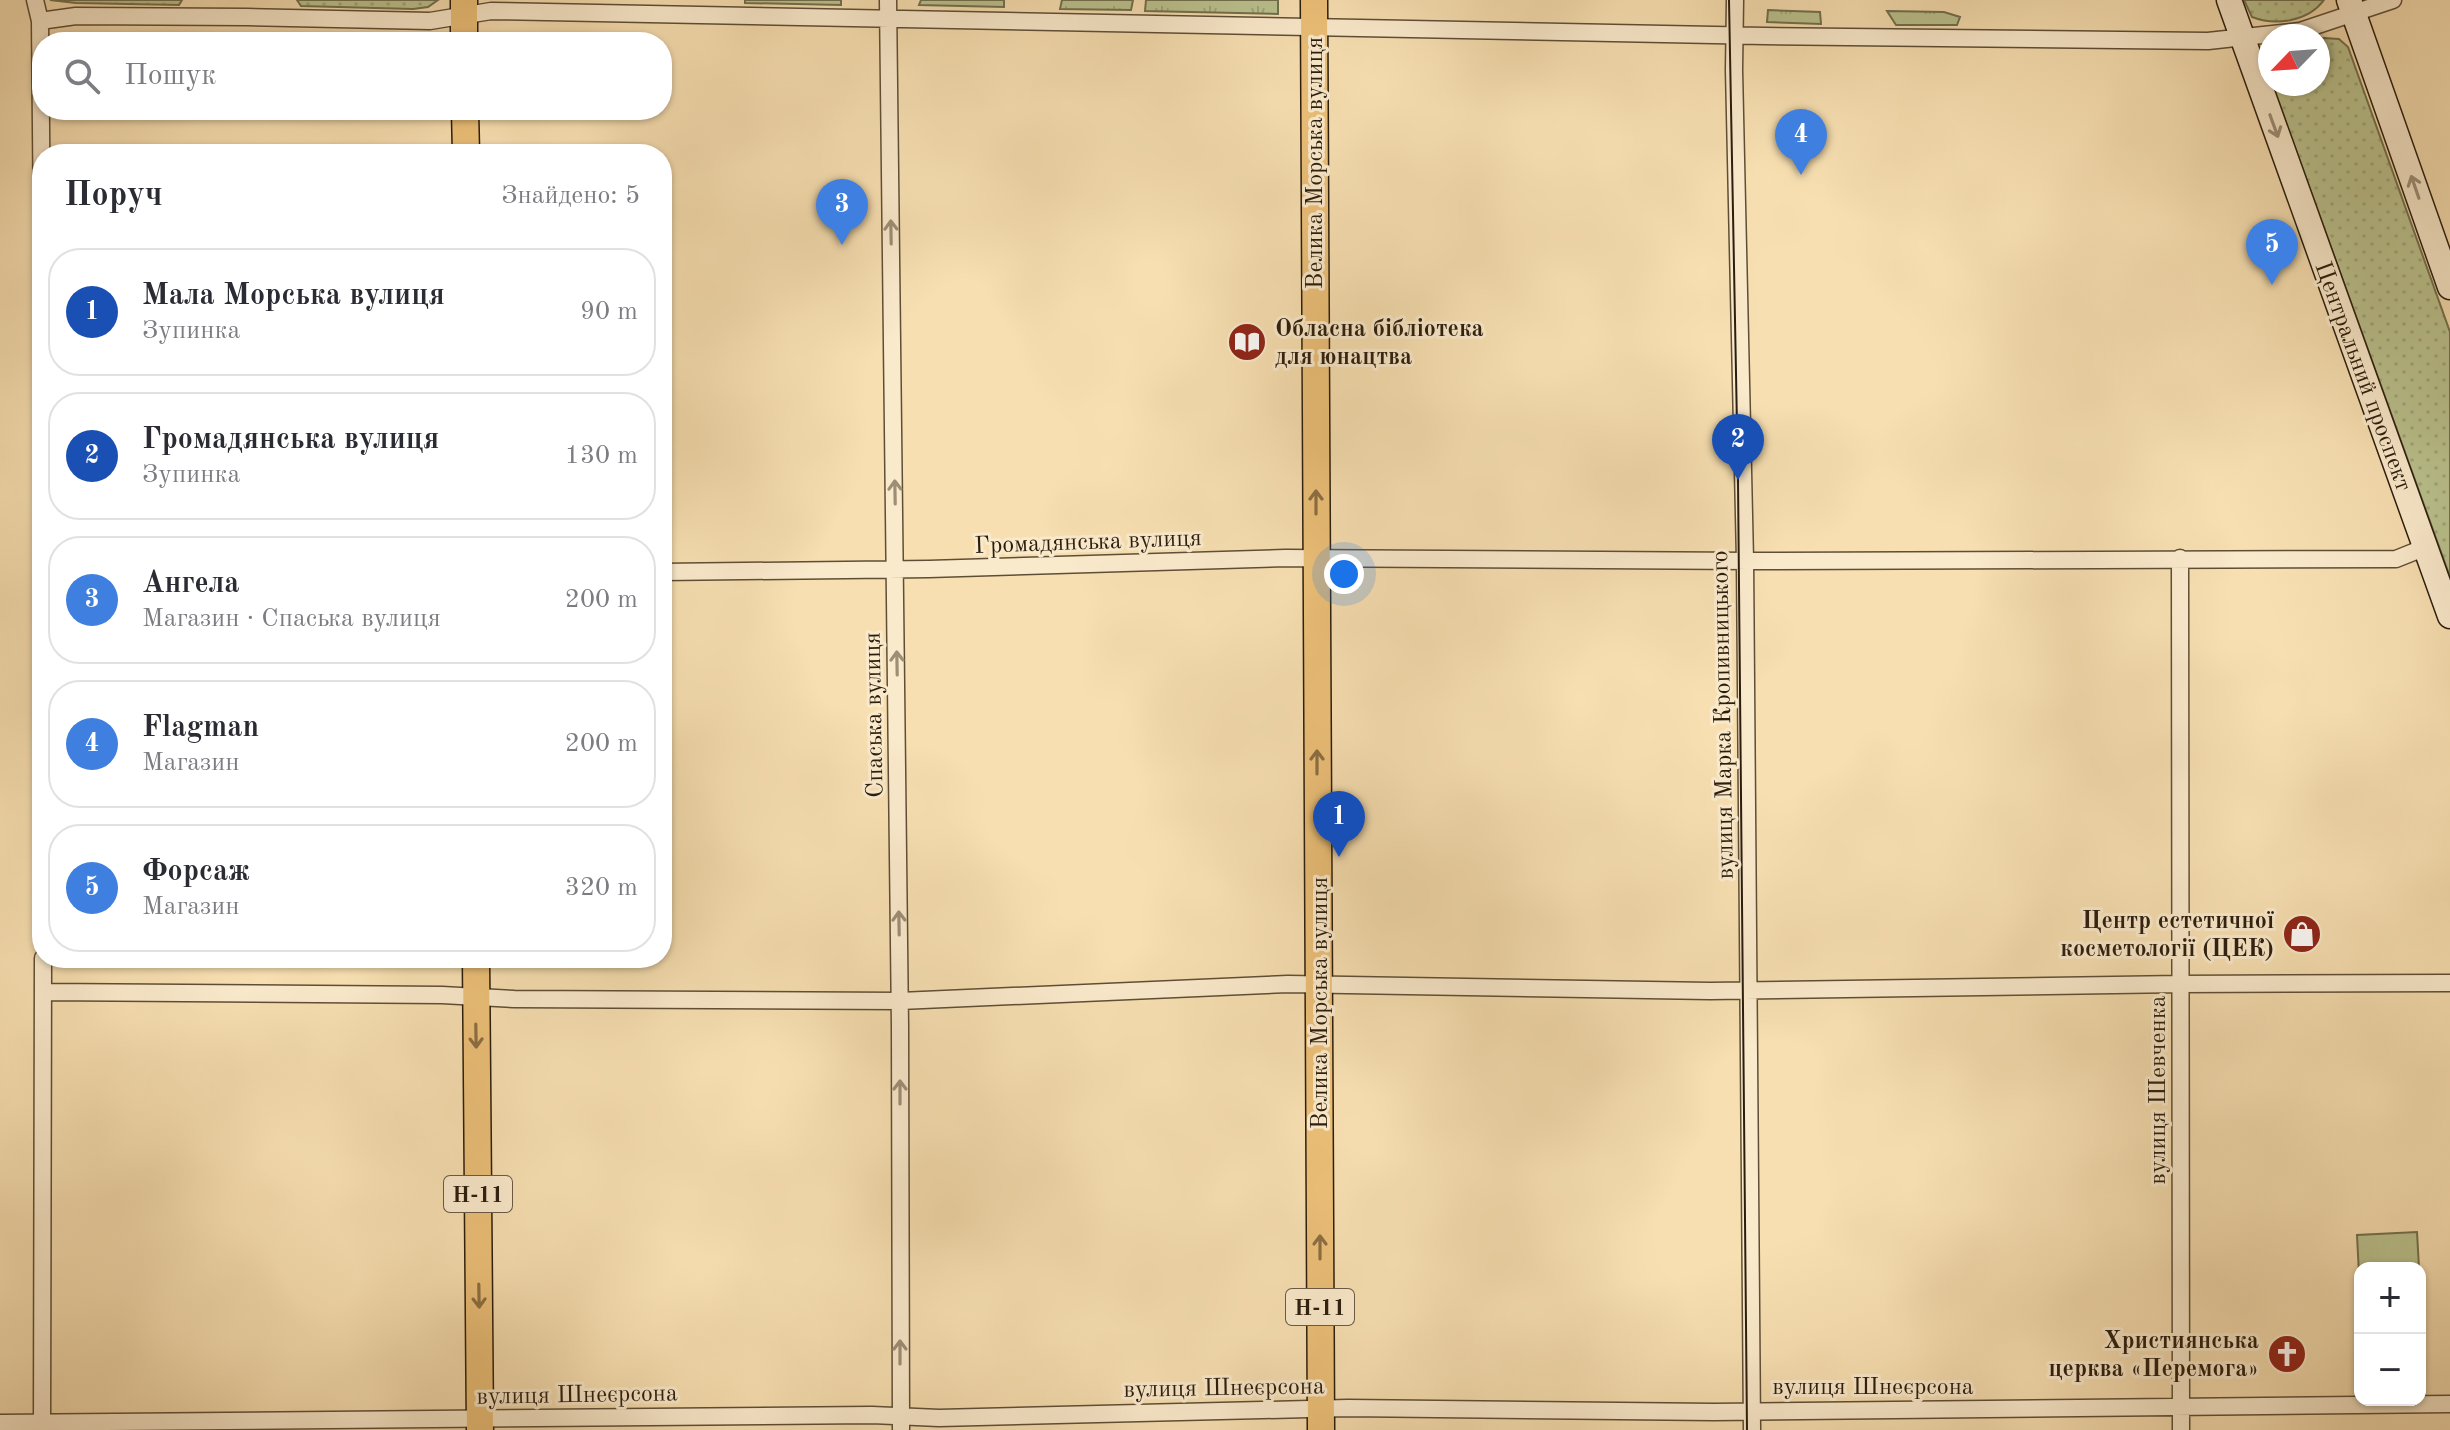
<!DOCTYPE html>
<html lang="uk">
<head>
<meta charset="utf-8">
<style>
  :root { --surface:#fff; --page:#f2f2f3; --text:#2b2b33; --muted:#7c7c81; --line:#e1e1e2; --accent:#0b8043 }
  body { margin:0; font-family:"Old Standard TT",serif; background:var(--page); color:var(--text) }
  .controls { position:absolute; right:24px; bottom:24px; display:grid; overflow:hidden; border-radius:16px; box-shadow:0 2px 6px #0004 }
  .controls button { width:72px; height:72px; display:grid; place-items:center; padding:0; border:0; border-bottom:2px solid var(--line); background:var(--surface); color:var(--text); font:40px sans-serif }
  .compass { position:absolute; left:2258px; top:24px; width:72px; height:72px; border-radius:50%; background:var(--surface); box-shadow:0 2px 6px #0004; rotate:245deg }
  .you { position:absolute; left:1344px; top:574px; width:28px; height:28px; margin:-20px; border:6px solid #fff; border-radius:50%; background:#1a73e8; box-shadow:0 0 0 12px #1a73e833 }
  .badge { display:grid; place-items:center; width:52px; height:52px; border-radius:50%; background:var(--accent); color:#fff; font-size:26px; font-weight:700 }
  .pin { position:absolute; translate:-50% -66px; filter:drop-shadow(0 2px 4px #0008) }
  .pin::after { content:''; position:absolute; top:42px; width:28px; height:24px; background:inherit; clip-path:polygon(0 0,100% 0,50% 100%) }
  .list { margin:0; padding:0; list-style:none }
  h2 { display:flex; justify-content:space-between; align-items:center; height:104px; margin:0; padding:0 32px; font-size:34px }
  h2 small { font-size:26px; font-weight:400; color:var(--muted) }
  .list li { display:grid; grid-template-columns:52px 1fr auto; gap:24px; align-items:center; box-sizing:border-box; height:128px; margin:0 16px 16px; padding:0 16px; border:2px solid var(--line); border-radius:32px }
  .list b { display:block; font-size:30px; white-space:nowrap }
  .list p { margin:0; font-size:26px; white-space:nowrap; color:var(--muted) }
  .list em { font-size:26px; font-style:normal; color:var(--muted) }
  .icon { flex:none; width:44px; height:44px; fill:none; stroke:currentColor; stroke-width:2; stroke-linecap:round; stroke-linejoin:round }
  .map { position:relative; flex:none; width:2450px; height:1430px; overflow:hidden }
  .search { position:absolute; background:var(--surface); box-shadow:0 2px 6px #0004; left:32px; top:32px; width:640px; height:88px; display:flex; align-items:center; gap:20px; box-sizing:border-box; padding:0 28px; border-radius:32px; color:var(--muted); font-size:30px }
  .panel { position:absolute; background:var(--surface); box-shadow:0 2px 6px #0004; left:32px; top:144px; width:640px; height:824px; border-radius:32px }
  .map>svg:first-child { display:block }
  .grass { fill:url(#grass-tufts); stroke:#72704e; stroke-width:2 }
  .park { fill:url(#park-dots); stroke:#72704e; stroke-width:2 }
  .pitch { fill:#bac28e; stroke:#72704e; stroke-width:2 }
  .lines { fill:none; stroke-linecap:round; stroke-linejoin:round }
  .street-casing { stroke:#5e4e36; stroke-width:19 }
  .secondary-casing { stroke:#2b1d0d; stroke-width:27 }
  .primary-casing { stroke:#2b1d0d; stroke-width:29 }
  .street { stroke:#faeacc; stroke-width:16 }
  .secondary { stroke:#faeacc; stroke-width:24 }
  .primary { stroke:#ecc078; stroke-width:26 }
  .tram { stroke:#2b1d0d; stroke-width:2 }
  .oneway { stroke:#9d8e76 }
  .oneway2 { stroke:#8c6e42 }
  .labels { text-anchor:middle; stroke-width:6; stroke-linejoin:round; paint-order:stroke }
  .shield { fill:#faeacc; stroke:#695a46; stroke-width:2 }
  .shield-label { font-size:22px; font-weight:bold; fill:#2b1d0d }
  .street-label { font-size:24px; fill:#2b1d0d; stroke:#faeacc }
  .poi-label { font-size:24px; font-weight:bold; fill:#2b1d0d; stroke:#faeacc; text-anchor:end }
</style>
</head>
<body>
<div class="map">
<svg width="2450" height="1430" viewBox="0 0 2450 1430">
  <defs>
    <pattern id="grass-tufts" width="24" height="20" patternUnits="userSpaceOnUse" patternTransform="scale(2)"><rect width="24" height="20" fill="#bac28e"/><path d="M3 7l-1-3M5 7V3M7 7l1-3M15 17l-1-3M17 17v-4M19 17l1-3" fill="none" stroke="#a0a679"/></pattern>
    <pattern id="park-dots" width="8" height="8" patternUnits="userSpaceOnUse" patternTransform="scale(2)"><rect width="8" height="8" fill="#bac28e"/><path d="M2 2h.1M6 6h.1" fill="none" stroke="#a0a679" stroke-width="1.8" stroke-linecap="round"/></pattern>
  </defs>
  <rect width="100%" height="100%" fill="#f7dfb1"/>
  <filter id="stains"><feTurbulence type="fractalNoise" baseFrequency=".0025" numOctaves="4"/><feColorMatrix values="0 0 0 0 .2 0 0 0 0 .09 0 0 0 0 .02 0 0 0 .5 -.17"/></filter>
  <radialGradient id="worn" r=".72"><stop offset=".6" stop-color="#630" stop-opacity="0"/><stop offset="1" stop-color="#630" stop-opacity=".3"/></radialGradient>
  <path class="grass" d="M745,0H841V5L745,3Z
    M921,0H1004V7L919,5Z
    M1062,0H1133L1131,10L1060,9Z
    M1146,0H1278V14L1145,11Z
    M1768,10L1820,12L1821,24L1767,22Z
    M1887,11L1944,12L1960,17L1957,25H1896Z"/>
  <path class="park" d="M50,0H182L179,5L76,3Z
    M297,0H438L428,7L413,9L301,6Z
    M2244,0H2324C2308,22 2275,26 2252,17Z
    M2324,38L2339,39L2348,47L2450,332V577L2274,89V84H2318V39Z"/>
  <path class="pitch" d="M2417,1232L2419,1268H2360V1294L2357,1235Z"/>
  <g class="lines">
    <g class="street-casing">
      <path id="street" d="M35,0L40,21L42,234
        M888,0L900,1027L901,1430
        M1735,0L1734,70L1745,560L1752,1430
        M40,21L76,16L247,17L430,21L491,11L1765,36L2208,41L2300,31L2393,0
        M2180,558L2181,1430
        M662,572L929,569L1285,558L1750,561L2396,559L2426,547
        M43,992L442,995L514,999L900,1001L1288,984L1710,991L2180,984L2450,983
        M0,1423L872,1415L939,1418L1348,1408L1714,1412L2450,1404
        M42,1430L43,958"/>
    </g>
    <g class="secondary-casing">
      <path id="secondary" d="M2229,0L2450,616
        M2349,0L2450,287"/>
    </g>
    <g class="primary-casing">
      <path id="primary" d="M1314,0L1321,1430
        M464,42V0
        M465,110L466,154
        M476,958L480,1430"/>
    </g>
    <use href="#street" class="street"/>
    <use href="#secondary" class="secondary"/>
    <use href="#primary" class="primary"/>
    <path class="tram" d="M1729,0L1738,480L1747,1430"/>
  </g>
  <defs><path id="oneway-shaft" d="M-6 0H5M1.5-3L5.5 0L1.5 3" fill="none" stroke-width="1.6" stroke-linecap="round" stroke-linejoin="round" transform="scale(2)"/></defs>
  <g class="oneway">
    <use href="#oneway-shaft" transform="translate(2274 126) rotate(70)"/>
    <use href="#oneway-shaft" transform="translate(2415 187) rotate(-109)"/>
    <use href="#oneway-shaft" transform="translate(891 232) rotate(-91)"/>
    <use href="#oneway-shaft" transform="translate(895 492) rotate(-91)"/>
    <use href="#oneway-shaft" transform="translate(897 663) rotate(-91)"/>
    <use href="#oneway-shaft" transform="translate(899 923) rotate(-91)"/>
    <use href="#oneway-shaft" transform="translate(900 1092) rotate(-90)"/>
    <use href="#oneway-shaft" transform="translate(900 1352) rotate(-90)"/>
  </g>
  <g class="oneway2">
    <use href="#oneway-shaft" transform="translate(1316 502) rotate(-90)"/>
    <use href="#oneway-shaft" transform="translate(1317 762) rotate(-90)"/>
    <use href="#oneway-shaft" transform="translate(476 1036) rotate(89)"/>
    <use href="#oneway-shaft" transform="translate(1320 1247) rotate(-90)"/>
    <use href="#oneway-shaft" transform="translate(479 1296) rotate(89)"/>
  </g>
  <defs>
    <g id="library-disc" transform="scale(2)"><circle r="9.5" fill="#8f2418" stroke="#faeacc"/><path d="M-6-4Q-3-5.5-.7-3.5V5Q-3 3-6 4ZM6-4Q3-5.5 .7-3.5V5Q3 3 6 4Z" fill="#fff"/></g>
    <g id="shop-disc" transform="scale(2)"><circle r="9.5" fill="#8f2418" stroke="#faeacc"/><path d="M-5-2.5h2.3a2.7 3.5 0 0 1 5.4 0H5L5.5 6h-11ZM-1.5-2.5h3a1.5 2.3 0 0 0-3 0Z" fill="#fff"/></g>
    <g id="church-disc" transform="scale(2)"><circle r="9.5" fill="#8f2418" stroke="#faeacc"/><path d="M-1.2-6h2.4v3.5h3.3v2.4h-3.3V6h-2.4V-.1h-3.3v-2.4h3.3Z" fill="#fff"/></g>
  </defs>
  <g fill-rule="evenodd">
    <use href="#library-disc" x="1247" y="342"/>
    <use href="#shop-disc" x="2302" y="934"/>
    <use href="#church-disc" x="2287" y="1354"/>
  </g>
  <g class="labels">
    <g class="shield">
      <rect x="444" y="1176" width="68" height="36" rx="6"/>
      <rect x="1286" y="1289" width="68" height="36" rx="6"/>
    </g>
    <g class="shield-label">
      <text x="478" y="1202">Н-11</text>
      <text x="1320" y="1315">Н-11</text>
    </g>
    <g class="street-label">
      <text transform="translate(1314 163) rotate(-90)" y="8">Велика Морська вулиця</text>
      <text transform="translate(2364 376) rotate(70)" y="8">Центральний проспект</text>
      <text transform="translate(1088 541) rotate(-2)" y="8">Громадянська вулиця</text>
      <text transform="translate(873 715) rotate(-91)" y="8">Спаська вулиця</text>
      <text transform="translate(1722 715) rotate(-91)" y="8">вулиця Марка Кропивницького</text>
      <text transform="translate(1319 1003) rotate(-90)" y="8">Велика Морська вулиця</text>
      <text transform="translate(2157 1090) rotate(-90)" y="8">вулиця Шевченка</text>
      <text x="1873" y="1394">вулиця Шнеєрсона</text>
      <text transform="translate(1224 1387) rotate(-1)" y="8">вулиця Шнеєрсона</text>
      <text transform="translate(577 1394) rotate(-1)" y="8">вулиця Шнеєрсона</text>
    </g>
    <g class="poi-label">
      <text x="1275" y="336" text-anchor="start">Обласна бібліотека<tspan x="1275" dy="28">для юнацтва</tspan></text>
      <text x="2274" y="928">Центр естетичної<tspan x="2274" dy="28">косметології (ЦЕК)</tspan></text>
      <text x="2259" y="1348">Християнська<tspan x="2259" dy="28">церква «Перемога»</tspan></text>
    </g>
  </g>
  <rect width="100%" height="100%" filter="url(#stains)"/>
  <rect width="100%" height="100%" fill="url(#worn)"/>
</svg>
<div class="controls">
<button>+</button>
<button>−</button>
</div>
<svg class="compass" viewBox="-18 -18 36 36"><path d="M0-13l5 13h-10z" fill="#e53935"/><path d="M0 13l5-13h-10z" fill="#7c7c81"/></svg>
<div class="you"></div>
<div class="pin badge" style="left:1339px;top:857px;background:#1a4fb4">1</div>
<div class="pin badge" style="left:1738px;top:480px;background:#1a4fb4">2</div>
<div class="pin badge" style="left:842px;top:245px;background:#3f7fe0">3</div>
<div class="pin badge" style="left:1801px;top:175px;background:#3f7fe0">4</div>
<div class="pin badge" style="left:2272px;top:285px;background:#3f7fe0">5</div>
<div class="search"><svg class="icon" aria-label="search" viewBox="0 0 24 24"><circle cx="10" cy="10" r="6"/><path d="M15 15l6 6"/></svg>Пошук</div>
<section class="panel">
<h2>Поруч<small>Знайдено: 5</small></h2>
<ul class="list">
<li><span class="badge" style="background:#1a4fb4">1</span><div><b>Мала Морська вулиця</b><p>Зупинка</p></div><em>90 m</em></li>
<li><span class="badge" style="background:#1a4fb4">2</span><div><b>Громадянська вулиця</b><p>Зупинка</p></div><em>130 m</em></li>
<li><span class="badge" style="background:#3f7fe0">3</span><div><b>Ангела</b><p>Магазин · Спаська вулиця</p></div><em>200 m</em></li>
<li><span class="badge" style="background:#3f7fe0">4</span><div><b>Flagman</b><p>Магазин</p></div><em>200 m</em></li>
<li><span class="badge" style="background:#3f7fe0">5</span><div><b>Форсаж</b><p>Магазин</p></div><em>320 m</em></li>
</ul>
</section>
</div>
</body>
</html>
